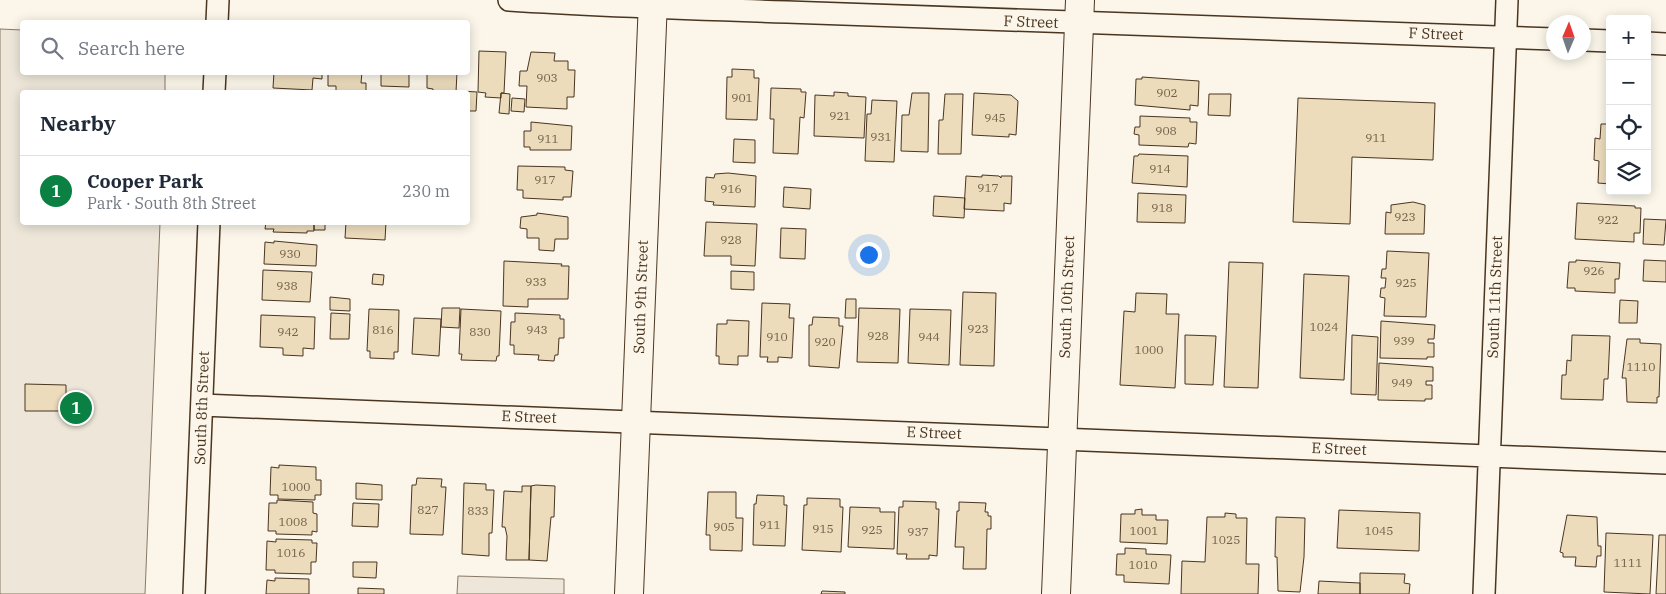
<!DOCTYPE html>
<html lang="en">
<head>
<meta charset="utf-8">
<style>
  :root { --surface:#fff; --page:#f6f6f7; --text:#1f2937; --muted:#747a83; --line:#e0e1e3; --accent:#0b8043 }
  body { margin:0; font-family:"IBM Plex Serif",serif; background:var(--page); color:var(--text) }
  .controls { position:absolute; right:15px; top:15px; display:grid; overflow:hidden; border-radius:5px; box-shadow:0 2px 12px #0003 }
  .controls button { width:45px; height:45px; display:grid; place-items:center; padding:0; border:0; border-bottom:1px solid var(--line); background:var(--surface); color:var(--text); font:25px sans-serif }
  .compass { position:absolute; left:1546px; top:15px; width:45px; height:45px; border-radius:50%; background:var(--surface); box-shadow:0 2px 12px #0003; rotate:2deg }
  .you { position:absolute; left:868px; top:254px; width:18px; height:18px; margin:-12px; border:4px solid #fff; border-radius:50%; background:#1a73e8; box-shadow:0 0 0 8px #1a73e833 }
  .badge { display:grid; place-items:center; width:32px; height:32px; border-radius:50%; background:var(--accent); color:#fff; font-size:16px; font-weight:700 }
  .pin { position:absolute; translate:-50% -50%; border:2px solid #fff; box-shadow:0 1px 5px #0006 }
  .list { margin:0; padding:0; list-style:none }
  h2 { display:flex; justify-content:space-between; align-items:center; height:65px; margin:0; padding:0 20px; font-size:21px }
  h2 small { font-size:16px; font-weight:400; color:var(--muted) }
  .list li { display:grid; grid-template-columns:32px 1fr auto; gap:15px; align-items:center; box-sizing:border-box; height:70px; padding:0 20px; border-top:1px solid var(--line) }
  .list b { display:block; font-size:19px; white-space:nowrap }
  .list p { margin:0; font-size:16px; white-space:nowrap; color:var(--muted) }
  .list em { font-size:16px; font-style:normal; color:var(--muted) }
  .icon { flex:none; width:28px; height:28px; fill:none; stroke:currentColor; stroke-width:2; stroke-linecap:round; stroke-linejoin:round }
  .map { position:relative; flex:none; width:1666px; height:594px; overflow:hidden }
  .search { position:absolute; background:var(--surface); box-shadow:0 2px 12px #0003; left:20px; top:20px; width:450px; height:55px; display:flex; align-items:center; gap:12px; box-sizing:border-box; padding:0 18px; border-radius:5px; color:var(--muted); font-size:19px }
  .panel { position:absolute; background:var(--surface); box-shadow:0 2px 12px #0003; left:20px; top:90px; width:450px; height:135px; border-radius:5px }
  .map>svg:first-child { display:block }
  .green { fill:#ede6d9; stroke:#887966 }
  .building { fill:#ecdcbc; stroke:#4a3520 }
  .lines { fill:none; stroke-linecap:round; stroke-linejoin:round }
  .street-casing { stroke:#4a3520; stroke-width:24 }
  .primary-casing { stroke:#4a3520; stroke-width:30 }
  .street { stroke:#fbf6e9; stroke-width:21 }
  .primary { stroke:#fbf6e9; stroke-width:28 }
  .labels { text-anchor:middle; stroke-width:4; stroke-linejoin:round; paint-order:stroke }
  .number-label { font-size:12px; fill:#725f47 }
  .street-label { font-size:15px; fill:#4a3520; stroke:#fbf6e9 }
</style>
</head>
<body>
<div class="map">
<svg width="1666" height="594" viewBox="0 0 1666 594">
  <rect width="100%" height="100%" fill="#fbf6e9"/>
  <path class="green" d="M0,29L22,30V72L165,73V92H22V222L160,223L145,594H0Z
    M458,576L564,579V594H457Z"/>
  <path class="building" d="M479,51L506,52L504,93H501V98L485,97L486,93L478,92Z
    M531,52L555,53L554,61H568V70H575L574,97H567V109L526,107L527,86H519L520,71H527Z
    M732,69L754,70V78H759L757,120L726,119L727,77H732Z
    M274,72H322V79L313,78L312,90L273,88Z
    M328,72H362L361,83H366V92H336V86H328Z
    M381,72H409V87L381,86Z
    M427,72H457L456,92H433V89L427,88Z
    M1142,77L1199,81L1198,106L1190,105V110L1135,105L1136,79H1142Z
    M771,88L801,89V92H806L804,118L800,117L798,154L773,153L774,119H770Z
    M461,91L477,92L476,111H468V92Z
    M834,92L848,93V96L866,97L864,138L814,136L815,95L834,96Z
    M501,93L510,94L509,114L499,113Z
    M912,93H929L928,152L901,151L902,115H909Z
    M974,93L1011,95L1018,101L1016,135L1009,134V137L972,135Z
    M945,94H963L961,154H938L939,120H943Z
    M1209,94H1231L1230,116L1208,115Z
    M512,98L525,99L524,112L511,111Z
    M1298,98L1435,103L1433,160L1352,157L1350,224L1293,222Z
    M872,100L897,101L894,162L865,161L867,114H871Z
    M1140,116L1190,118V122H1197L1196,144L1189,143L1188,147L1139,145V135L1134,134L1135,127H1140Z
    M531,122L572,126L571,150H530V147H524V131H531Z
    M1601,124H1610V184L1598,183L1599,161L1594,160L1595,138L1600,139Z
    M734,139L755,140V163L733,162Z
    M1139,154L1188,156L1187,187L1132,183L1134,156H1138Z
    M518,166L565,167V170L573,171L571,197H563V200L523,198V190H517Z
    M728,173L756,176L755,207L713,205L714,202L705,201L706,177L714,178L715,174Z
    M982,175L999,176L1001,178V176H1012L1011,204L1004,203V211L964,209L966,176L982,177Z
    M784,187L811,189L810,209L783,207Z
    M1138,193L1186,195L1185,223L1137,222Z
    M934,196L965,198L964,218L933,216Z
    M1413,202L1425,205L1424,234H1385L1386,212L1391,213V205Z
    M1577,203L1635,206V208H1641L1640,233H1634V242L1575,239Z
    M537,213L568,217V239H555L554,251L539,250V238H527V229L520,228L521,217L537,215Z
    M1644,219L1666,220L1664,245L1643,244Z
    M266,222H314V231H307V233L273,232L274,229H265Z
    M314,222H325V230H314Z
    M346,222H386L385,240L345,238Z
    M706,222L757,224L755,266L731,265V256H704Z
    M781,228L806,229L805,259L780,258Z
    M274,241L317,245L316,266L264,264L265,242L274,243Z
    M1387,251L1429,253L1426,317L1384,316L1385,298L1380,297L1381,288H1385L1386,278H1381L1382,269H1386Z
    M1576,260L1620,263L1619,279H1615V293L1575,291V288H1567L1569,262H1576Z
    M1644,260L1666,261V282L1643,281Z
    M504,261L562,264L561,266H569L568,299H528V307L503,306Z
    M1229,262L1263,263L1258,388L1224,387Z
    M263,270L312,272L310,302L262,300Z
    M731,271L754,272V290L731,289Z
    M373,274L384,275L383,285L372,284Z
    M1304,274L1349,276L1344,380L1300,378Z
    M963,292L996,293L994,366L960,365Z
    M1136,293L1167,294L1166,314H1179L1175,388L1120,385L1124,311L1135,312Z
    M330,297L350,299V311L330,310Z
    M846,299H856V318H845Z
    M1620,300L1638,301L1637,323H1619Z
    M762,303L790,304L789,318H794L792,358L778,357V362H767L768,357H760Z
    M442,308H460L459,328L441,327Z
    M859,308L900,309L898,363L857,362Z
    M369,309L399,310L398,352H394V359L370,358V351H367Z
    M461,309L501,311L499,356H497L496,361L461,360L462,354H459Z
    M910,309L951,310L949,365L908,363Z
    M331,313L350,314L349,339H330Z
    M515,313L560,315V319H564V338H559L558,355H555L554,361L538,360L539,355L514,354V345H510L511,322H515Z
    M261,315L315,317L314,349L303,348V356L283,355V348L260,347Z
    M813,317L839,318V326H843L839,368L809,366V325H812Z
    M414,318L441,319L439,356L412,354Z
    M727,320L749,321L748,356H738V365L719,364V356H716L717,324H727Z
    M1381,321L1435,325L1434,339H1428V343H1434V357H1427V359L1380,358Z
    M1185,335L1216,336L1213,385L1185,384Z
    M1352,335L1378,337L1376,395L1351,394Z
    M1572,335L1610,336L1608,379H1604L1603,400L1561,399L1562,375H1566L1567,360L1571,361Z
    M1627,339H1640V343L1661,344L1659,397H1657V403L1627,402L1626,378H1622Z
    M1379,363L1433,367V381H1426V385H1432V399H1425V401L1378,400Z
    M25,384L66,385V411H25Z
    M279,465L316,467V480H321V495H315V500L278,499V495H270L271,467L279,468Z
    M417,478L442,479L441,487H446L443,535L410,534L412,485H416Z
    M356,483L382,485V500L356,499Z
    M464,483L486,484V490H494L492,533H489V556L462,554Z
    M536,485L555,486L554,517H551L547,561L529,560L531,486Z
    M522,486H531L529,560H506L507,536L505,527H502L504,491L522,492Z
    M708,492H736V518H743L742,551L710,550V535H706Z
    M757,495L784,496V505H787L785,546L753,545L754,504H756Z
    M807,498L840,499V507H843L841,552L802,550L804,505H807Z
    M277,500L313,502V513L317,514V532L312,531V535L276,534V531H268L269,503H277Z
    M903,501L936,502V509H939L937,556L929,555V559H906L907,554H897L899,507H903Z
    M959,502L986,503L985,512H988V516H991V529H987L986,569H963L964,547H955L957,511H959Z
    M353,503L379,504L378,527L352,526Z
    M850,507L880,508V512H895L894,549L848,547Z
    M1142,509V515H1156V520H1168L1167,544L1120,542L1121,514H1135V510Z
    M1339,510L1420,513L1419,551L1337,548Z
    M1225,513L1236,514V518H1247L1246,564H1259L1258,594H1181L1182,561L1205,562L1207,517H1225Z
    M1567,515L1597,517L1598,546H1601V556H1597L1596,567L1575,566L1576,557H1563V553L1560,552Z
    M1276,517L1305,518L1304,557L1300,592L1278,591L1277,557H1275Z
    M1606,533L1653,535L1650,594L1604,592Z
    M1659,535H1666V594H1656Z
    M276,539L312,540V543H317L316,562H311V574L275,573V570H266L267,541L276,542Z
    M1125,548L1146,549V554L1171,555L1169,584L1124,582V575H1116L1117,554H1125Z
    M353,562H377L376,578L353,577Z
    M1360,573L1405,574L1404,583L1410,584L1409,594H1360Z
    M275,578L309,579V594H266L267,580L275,581Z
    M1319,581L1360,583V594H1318Z
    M358,588L384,589V594H358Z
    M822,591L845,592V594H821Z"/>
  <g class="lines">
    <g class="street-casing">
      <path id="street" d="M509,0C601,6 694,9 787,12C1042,22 1298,28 1554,39
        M217,22L218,0
        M1584,40L1610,41
        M1647,43L1666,44
        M214,92L215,72
        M202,405L1666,463
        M194,594L209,222
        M1484,594L1507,0"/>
    </g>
    <g class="primary-casing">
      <path id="primary" d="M629,594L653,0
        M1056,594L1080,0"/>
    </g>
    <use href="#street" class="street"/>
    <use href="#primary" class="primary"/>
  </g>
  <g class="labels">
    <g class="number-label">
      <text x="547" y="82">903</text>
      <text x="1167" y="97">902</text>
      <text x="742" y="102">901</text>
      <text x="840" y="120">921</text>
      <text x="995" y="122">945</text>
      <text x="1166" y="135">908</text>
      <text x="881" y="141">931</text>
      <text x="1376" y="142">911</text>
      <text x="548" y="143">911</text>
      <text x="1160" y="173">914</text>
      <text x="545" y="184">917</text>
      <text x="988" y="192">917</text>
      <text x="731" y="193">916</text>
      <text x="1162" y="212">918</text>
      <text x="1405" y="221">923</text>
      <text x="1608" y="224">922</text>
      <text x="731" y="244">928</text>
      <text x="290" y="258">930</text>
      <text x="1594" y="275">926</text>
      <text x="536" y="286">933</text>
      <text x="1406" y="287">925</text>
      <text x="287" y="290">938</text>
      <text x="1324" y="331">1024</text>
      <text x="978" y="333">923</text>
      <text x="383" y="334">816</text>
      <text x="537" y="334">943</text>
      <text x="288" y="336">942</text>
      <text x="480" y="336">830</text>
      <text x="878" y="340">928</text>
      <text x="777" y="341">910</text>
      <text x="929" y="341">944</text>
      <text x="1404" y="345">939</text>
      <text x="825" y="346">920</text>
      <text x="1149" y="354">1000</text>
      <text x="1641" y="371">1110</text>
      <text x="1402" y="387">949</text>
      <text x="296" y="491">1000</text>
      <text x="428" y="514">827</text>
      <text x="478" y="515">833</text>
      <text x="293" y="526">1008</text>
      <text x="770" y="529">911</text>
      <text x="724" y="531">905</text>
      <text x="823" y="533">915</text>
      <text x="872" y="534">925</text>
      <text x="1144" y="535">1001</text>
      <text x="1379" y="535">1045</text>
      <text x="918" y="536">937</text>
      <text x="1226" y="544">1025</text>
      <text x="291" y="557">1016</text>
      <text x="1628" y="567">1111</text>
      <text x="1143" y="569">1010</text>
    </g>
    <g class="street-label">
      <text transform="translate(1031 22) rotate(2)" y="5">F Street</text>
      <text transform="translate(1436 34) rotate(2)" y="5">F Street</text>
      <text transform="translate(641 297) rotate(-88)" y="5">South 9th Street</text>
      <text transform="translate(1067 297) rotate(-88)" y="5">South 10th Street</text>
      <text transform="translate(1495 297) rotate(-88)" y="5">South 11th Street</text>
      <text transform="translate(202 408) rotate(-88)" y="5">South 8th Street</text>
      <text transform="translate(529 417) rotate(2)" y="5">E Street</text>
      <text transform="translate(934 433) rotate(2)" y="5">E Street</text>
      <text transform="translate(1339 449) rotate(2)" y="5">E Street</text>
    </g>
  </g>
</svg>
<div class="controls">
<button>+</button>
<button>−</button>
<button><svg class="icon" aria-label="locate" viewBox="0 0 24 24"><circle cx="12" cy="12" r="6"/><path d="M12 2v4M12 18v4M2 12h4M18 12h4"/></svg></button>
<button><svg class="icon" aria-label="layers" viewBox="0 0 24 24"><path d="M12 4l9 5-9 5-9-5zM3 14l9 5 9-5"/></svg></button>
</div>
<svg class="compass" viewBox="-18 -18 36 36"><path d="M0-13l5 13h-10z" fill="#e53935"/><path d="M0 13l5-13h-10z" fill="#747a83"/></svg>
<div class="you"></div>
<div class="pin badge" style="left:76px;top:408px">1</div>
<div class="search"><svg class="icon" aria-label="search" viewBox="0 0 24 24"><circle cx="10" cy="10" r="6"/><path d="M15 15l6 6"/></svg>Search here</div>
<section class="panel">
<h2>Nearby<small></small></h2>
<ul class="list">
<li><span class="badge">1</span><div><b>Cooper Park</b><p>Park · South 8th Street</p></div><em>230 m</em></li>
</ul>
</section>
</div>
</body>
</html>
